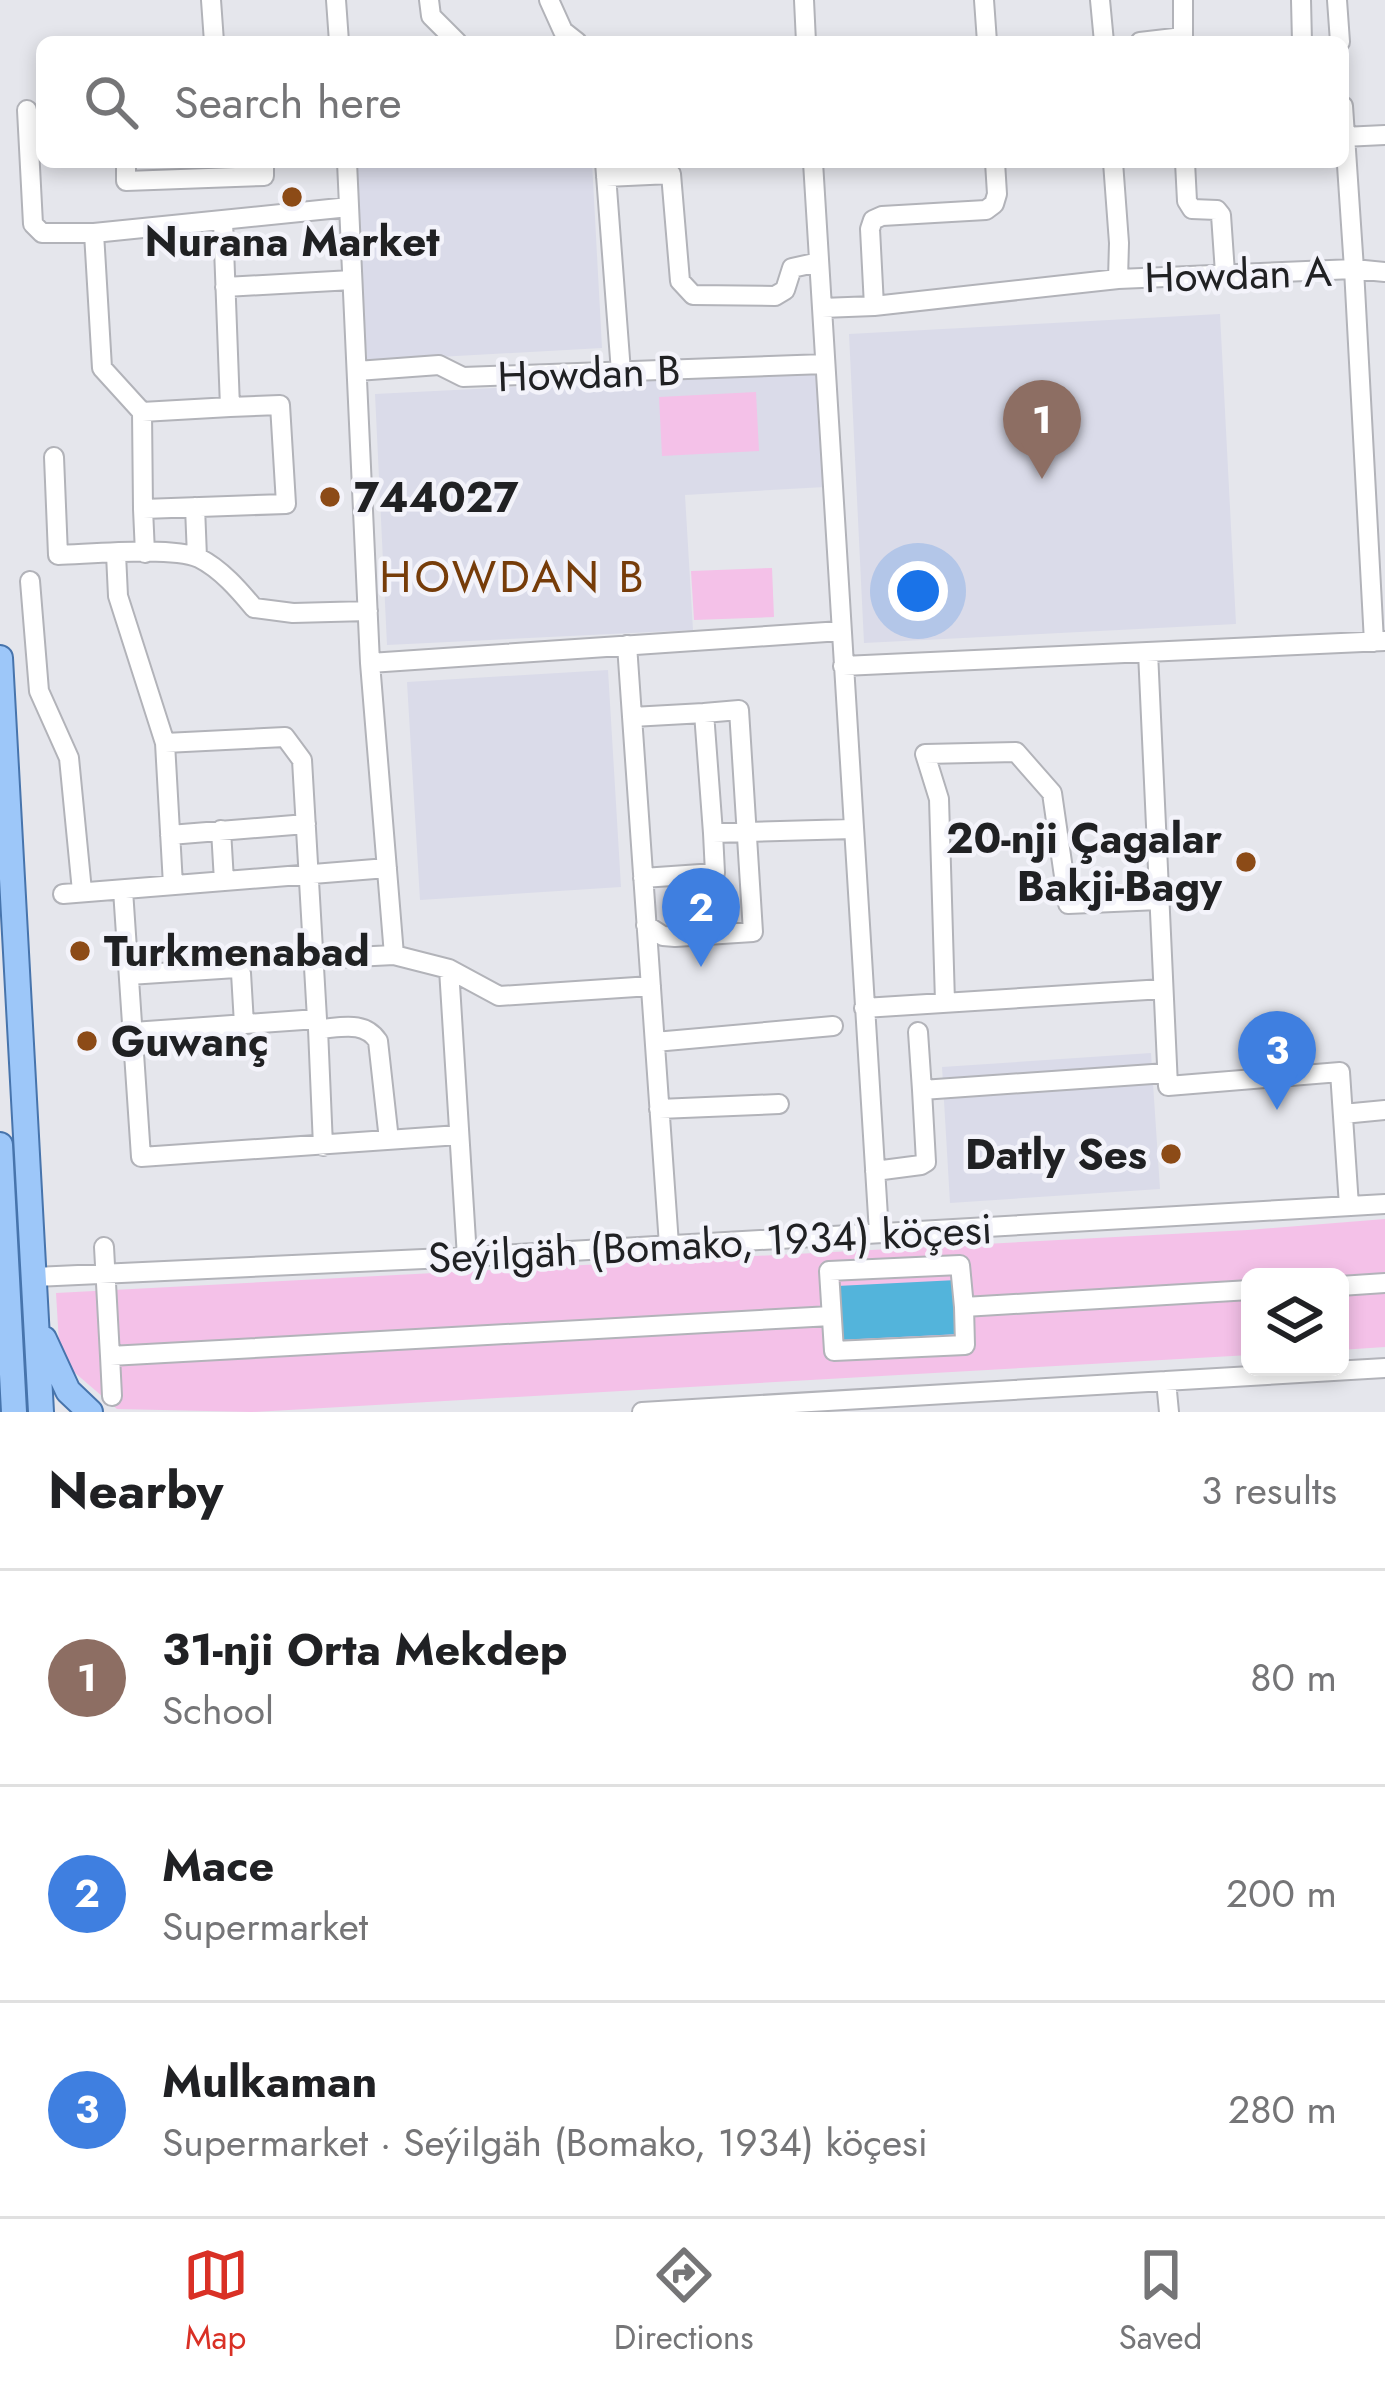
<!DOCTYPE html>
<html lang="en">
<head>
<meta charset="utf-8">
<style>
  :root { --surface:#fff; --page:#f6f6f6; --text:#202124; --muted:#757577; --line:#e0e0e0; --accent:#d93025 }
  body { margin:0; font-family:Jost,sans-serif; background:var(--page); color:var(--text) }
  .controls { position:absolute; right:36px; bottom:36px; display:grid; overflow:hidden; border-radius:18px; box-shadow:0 6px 18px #0003 }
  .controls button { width:108px; height:108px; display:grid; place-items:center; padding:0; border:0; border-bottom:3px solid var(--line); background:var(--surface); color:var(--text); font:60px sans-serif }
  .you { position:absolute; left:918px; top:591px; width:42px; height:42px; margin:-30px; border:9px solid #fff; border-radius:50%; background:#1a73e8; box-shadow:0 0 0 18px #1a73e833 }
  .badge { display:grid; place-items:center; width:78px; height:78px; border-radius:50%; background:var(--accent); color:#fff; font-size:39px; font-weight:700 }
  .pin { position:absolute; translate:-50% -99px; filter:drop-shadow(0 3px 6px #0008) }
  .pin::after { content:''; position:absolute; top:63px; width:42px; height:36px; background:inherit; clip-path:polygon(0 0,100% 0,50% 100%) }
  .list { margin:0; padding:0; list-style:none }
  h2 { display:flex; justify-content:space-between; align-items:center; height:156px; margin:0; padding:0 48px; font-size:51px }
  h2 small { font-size:39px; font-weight:400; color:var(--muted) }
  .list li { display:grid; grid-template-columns:78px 1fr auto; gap:36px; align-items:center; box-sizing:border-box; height:216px; padding:0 48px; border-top:3px solid var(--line) }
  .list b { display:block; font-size:45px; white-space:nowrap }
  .list p { margin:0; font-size:39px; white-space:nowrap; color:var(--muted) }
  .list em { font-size:39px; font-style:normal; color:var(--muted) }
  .icon { flex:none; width:66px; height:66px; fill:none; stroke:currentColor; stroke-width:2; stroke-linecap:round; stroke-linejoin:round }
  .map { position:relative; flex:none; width:1385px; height:1412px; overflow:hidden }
  .search { position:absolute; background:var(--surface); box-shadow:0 6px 18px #0003; left:36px; right:36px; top:36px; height:132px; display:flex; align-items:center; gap:30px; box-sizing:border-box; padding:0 42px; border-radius:18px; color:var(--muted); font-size:45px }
  .sheet { height:804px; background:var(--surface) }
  nav { display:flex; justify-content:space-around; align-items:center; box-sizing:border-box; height:168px; border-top:3px solid var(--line); background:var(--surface); font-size:33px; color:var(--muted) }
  nav a { display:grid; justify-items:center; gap:6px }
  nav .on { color:var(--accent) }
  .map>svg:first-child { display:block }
  .built { fill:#dadbe9 }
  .green { fill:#f4c1e8 }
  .water { fill:#53b4db }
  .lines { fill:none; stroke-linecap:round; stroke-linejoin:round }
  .minor-casing { stroke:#b2b3b9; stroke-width:22 }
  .major-casing { stroke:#4774ac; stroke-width:28 }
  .minor { stroke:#fff; stroke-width:18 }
  .major { stroke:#9dc7f9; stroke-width:24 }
  .poi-dot { fill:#8c4b17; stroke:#f3f3fa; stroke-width:4.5 }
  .labels { text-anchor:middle; stroke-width:9; stroke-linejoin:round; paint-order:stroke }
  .poi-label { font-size:42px; font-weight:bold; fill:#202123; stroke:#f3f3fa; text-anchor:start }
  .street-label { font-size:42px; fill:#202123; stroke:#f3f3fa }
  .neighbourhood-label { font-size:45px; letter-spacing:3px; fill:#763c09; stroke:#f3f3fa }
</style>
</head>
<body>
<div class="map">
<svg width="1385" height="1412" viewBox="0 0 1385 1412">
  <rect width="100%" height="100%" fill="#e5e6ec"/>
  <path class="built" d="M356,162H592L602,348L367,361Z
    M1220,314L1236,624L864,643L849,334Z
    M820,372L825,487L685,495L693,630L387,645L375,394Z
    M608,670L621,887L420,900L407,682Z
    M1151,1053L1160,1189L950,1203L942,1067Z"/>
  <path class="green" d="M756,392L759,451L662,456L659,397Z
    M772,568L774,617L694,620L691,571Z
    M1385,1219V1347L1340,1350V1277H1250V1355L252,1412L117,1409L60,1360L56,1293L1248,1230Z"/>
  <path class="water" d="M957,1280L960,1334L839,1340L837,1286Z"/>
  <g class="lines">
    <g class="minor-casing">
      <path id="minor" d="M211,0L214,42
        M336,0L339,42
        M429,0L431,16L457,42
        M549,0L563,31L577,42
        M804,0L806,42
        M984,0L987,42
        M1100,0L1104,42
        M1301,0L1302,42
        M1337,0L1340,42
        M1140,42L1183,37V0
        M1343,106L1354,269L1385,272
        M27,110L33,224L42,233H94L349,207
        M1343,137L1385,135
        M126,162V181L264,176V162
        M347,162L370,663L394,955L449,969L499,996L651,986
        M605,162L621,372
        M813,162L879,1233
        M1113,162L1119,243L1118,279
        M1185,162L1187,201L1192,209L1217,210L1221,215L1225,273
        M606,177L671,174L680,281L693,295L775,296L785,290L792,268L819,262
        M94,233L102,368L142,412L230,407L223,221
        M225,287L352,280
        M874,306L870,229L873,220L882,216L986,210L994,204L997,194L995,162
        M822,308L874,306L1118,279L1354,269L1374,642
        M357,371L439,365L463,377L825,364
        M142,412L143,509L286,504L280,405L230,407
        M54,457L58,555C91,554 172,546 199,558C221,569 239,590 254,608L293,613L368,611
        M195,507L197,557
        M143,509L145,553
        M116,554L118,596L165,743L285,737L302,760L317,1019L133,1032
        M30,581L39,691L69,758L82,891
        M627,645L669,1245
        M1148,652L1168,1086L1340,1072L1349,1206
        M370,663L841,631
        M843,666L1385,641
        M632,717L704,713
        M165,743L173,885
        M221,830L224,881
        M170,835L306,824
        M643,878L715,873L713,833L853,829
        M123,890L141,1157L459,1135
        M63,894L387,868
        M646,925L663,936L675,937L753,932L739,710L704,713L713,833
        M314,959L394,955
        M449,969L467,1257
        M129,975L236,968L241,973L244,1024
        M945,1002L939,799L925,754L1016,752L1052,793L1068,904L1159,900
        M864,1008L1163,989
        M918,1032L922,1090
        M655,1042L833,1026
        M659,1109L779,1104
        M1343,1114L1385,1110
        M323,1146L318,1029C340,1028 364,1020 378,1041L389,1140
        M875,1171L921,1165L926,1162L922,1090L1167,1073
        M104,1247L110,1356L831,1316
        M35,1277L467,1257L1385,1204
        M1340,1286L1385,1283
        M964,1307L965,1345L834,1351L829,1271L960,1265L964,1307L1250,1290
        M110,1356L112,1396
        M1166,1381L1169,1412
        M642,1412L1385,1368"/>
    </g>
    <g class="major-casing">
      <path id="major" d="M0,658L41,1412
        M0,1145L14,1412
        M44,1339L68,1391L90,1412"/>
    </g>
    <use href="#minor" class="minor"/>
    <use href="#major" class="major"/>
  </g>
  <g class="poi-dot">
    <circle cx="292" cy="197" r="12"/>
    <circle cx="330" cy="497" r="12"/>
    <circle cx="1246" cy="862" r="12"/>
    <circle cx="80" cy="951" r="12"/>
    <circle cx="87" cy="1041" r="12"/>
    <circle cx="1171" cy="1154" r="12"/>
  </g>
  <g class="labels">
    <g class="poi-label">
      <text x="292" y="256" text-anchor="middle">Nurana Market</text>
      <text x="354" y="512">744027</text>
      <text x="1222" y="853" text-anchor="end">20-nji Çagalar<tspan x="1222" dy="48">Bakji-Bagy</tspan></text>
      <text x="104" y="966">Turkmenabad</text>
      <text x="111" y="1056">Guwanç</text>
      <text x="1147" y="1169" text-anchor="end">Datly Ses</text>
    </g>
    <g class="street-label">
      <text transform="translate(1238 274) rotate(-2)" y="15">Howdan A</text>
      <text transform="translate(589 373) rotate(-2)" y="15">Howdan B</text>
      <text transform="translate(710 1243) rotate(-3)" y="15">Seýilgäh (Bomako, 1934) köçesi</text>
    </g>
    <g class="neighbourhood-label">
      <text x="513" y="592">HOWDAN B</text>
    </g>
  </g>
</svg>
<div class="controls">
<button><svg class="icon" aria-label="layers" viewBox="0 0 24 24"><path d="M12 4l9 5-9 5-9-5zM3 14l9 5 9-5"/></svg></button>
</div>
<div class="you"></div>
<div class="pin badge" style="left:1042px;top:479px;background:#8d6e63">1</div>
<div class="pin badge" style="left:701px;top:967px;background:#3f7fe0">2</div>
<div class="pin badge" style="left:1277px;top:1110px;background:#3f7fe0">3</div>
<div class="search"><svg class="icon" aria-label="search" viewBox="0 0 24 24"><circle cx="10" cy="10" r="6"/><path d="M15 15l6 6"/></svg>Search here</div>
</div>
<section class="sheet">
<h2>Nearby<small>3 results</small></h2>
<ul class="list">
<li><span class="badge" style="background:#8d6e63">1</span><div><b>31-nji Orta Mekdep</b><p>School</p></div><em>80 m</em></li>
<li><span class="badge" style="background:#3f7fe0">2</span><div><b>Mace</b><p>Supermarket</p></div><em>200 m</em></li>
<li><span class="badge" style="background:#3f7fe0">3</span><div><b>Mulkaman</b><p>Supermarket · Seýilgäh (Bomako, 1934) köçesi</p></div><em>280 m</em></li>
</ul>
</section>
<nav>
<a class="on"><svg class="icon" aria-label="map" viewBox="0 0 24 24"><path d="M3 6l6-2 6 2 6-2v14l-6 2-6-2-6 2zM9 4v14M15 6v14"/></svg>Map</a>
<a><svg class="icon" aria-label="directions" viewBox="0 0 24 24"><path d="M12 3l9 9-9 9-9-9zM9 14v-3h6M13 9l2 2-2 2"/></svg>Directions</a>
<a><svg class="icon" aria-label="saved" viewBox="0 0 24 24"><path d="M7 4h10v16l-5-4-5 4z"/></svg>Saved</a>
</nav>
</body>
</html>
